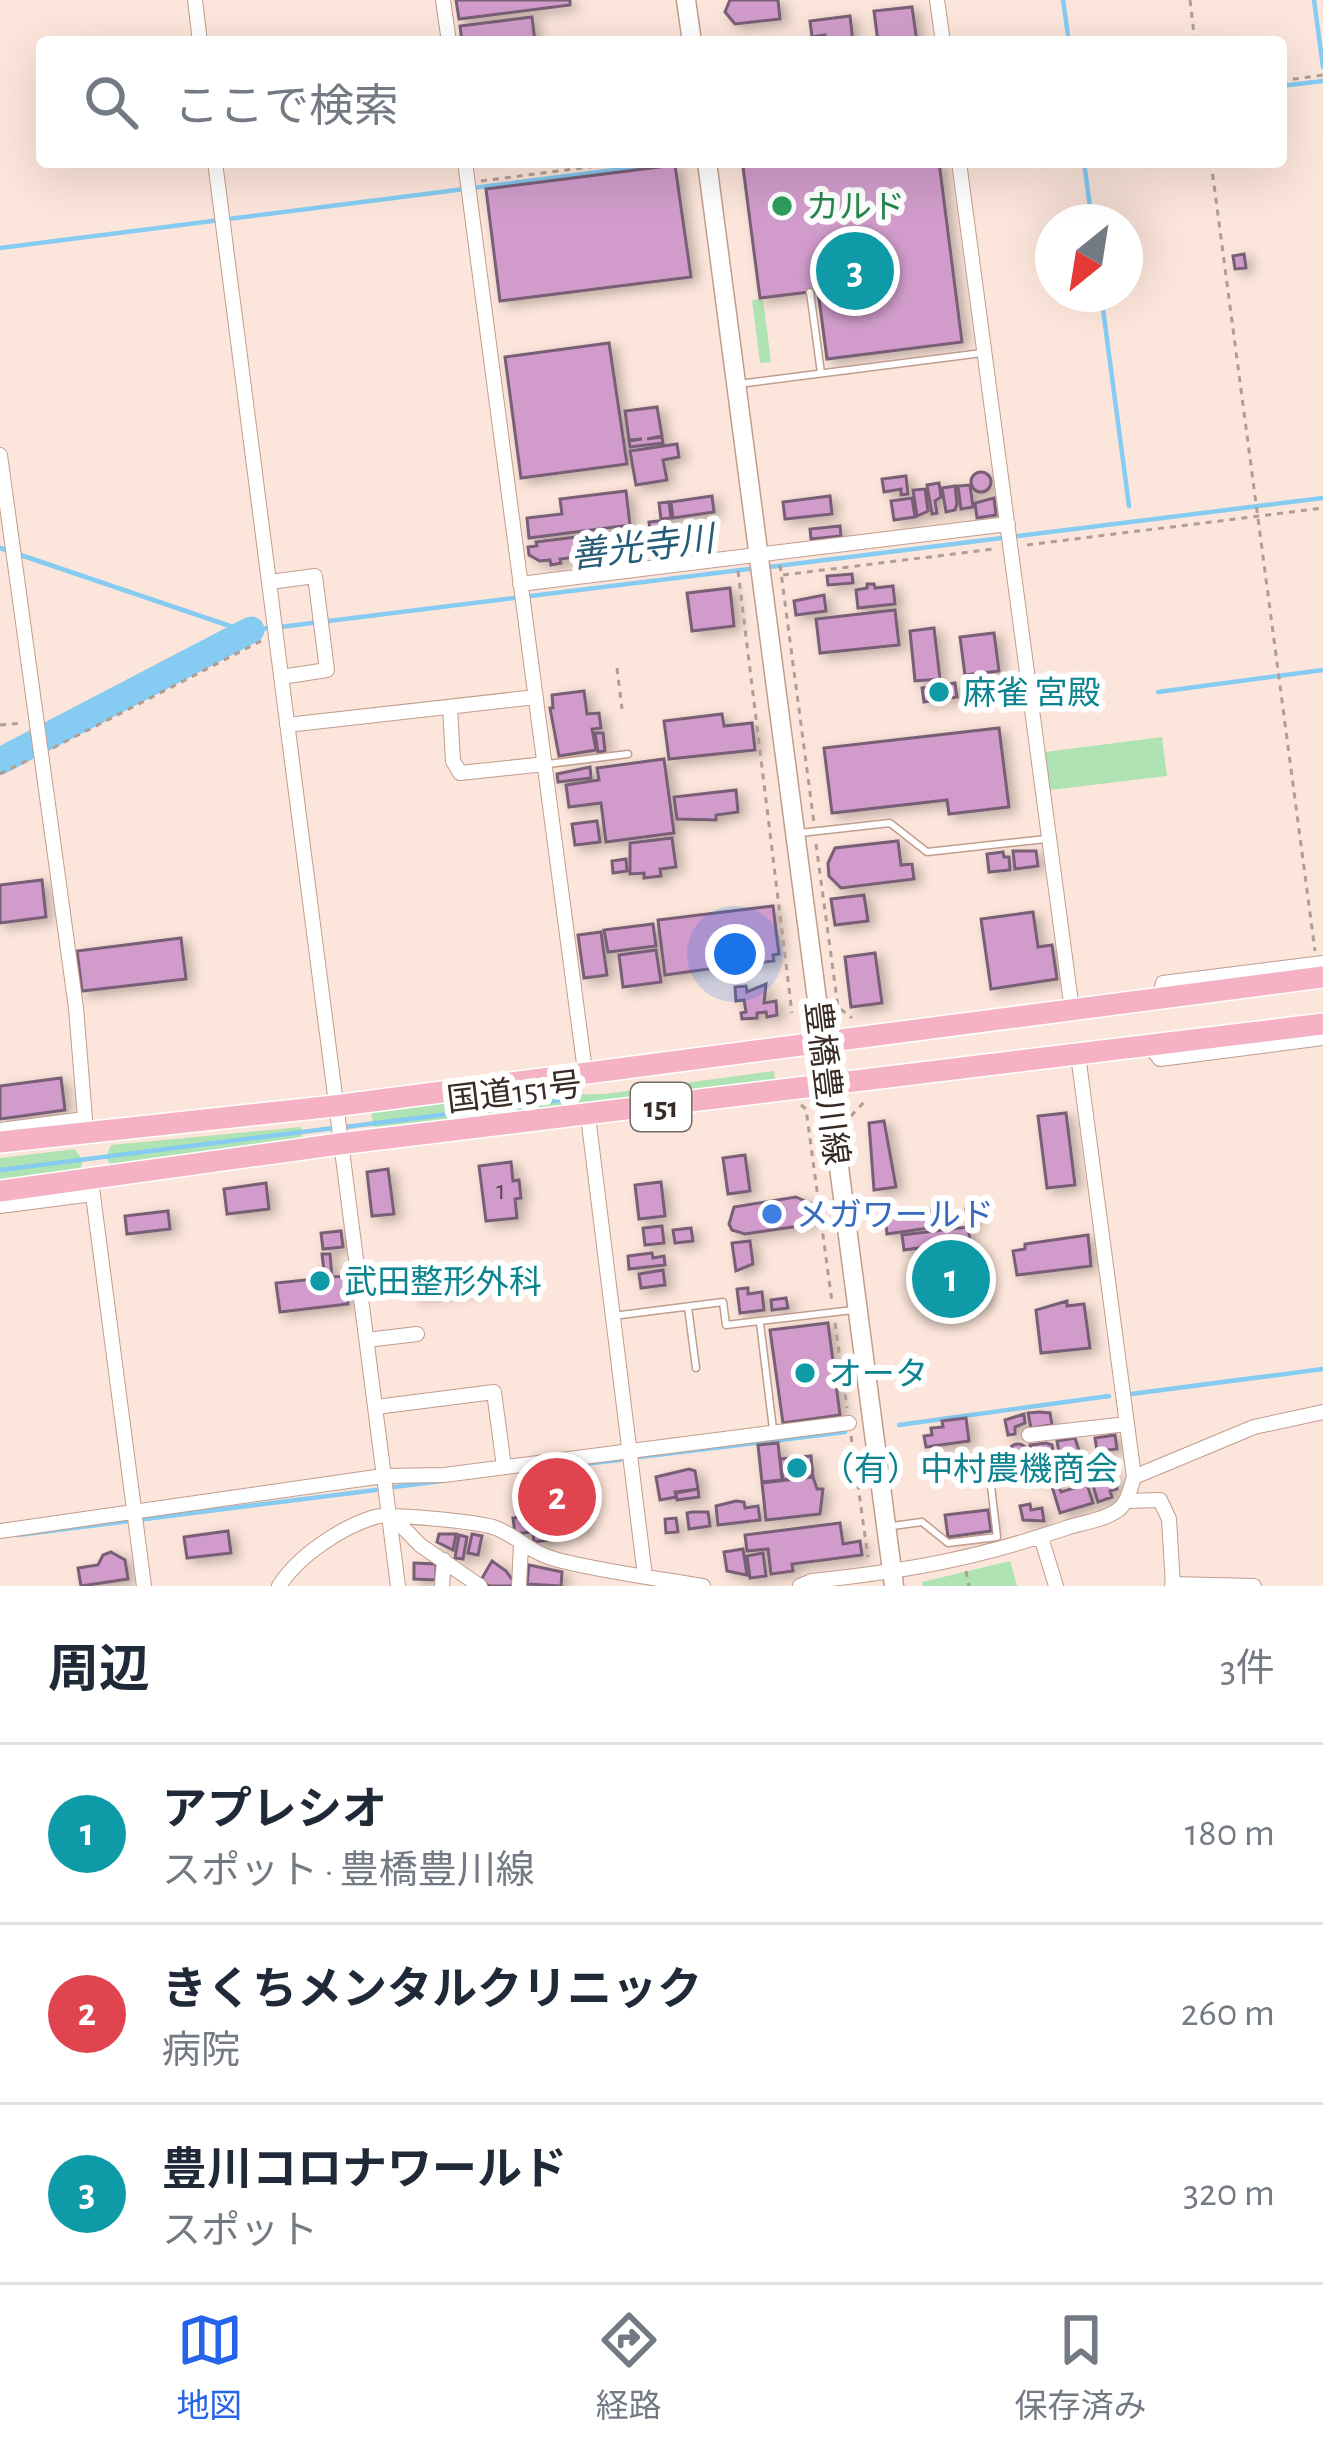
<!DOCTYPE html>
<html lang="ja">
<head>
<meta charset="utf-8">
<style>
  :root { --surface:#fff; --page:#f6f6f7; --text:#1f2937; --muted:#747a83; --line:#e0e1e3; --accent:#2563eb }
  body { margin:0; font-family:"Alegreya Sans","Noto Sans JP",sans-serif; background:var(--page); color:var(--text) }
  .compass { position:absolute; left:1035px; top:204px; width:108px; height:108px; border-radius:50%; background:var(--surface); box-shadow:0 12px 48px #0002; rotate:210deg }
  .you { position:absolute; left:735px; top:954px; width:42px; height:42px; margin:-30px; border:9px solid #fff; border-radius:50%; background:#1a73e8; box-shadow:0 0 0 18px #1a73e833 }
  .badge { display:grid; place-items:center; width:78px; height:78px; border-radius:50%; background:var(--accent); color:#fff; font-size:39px; font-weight:700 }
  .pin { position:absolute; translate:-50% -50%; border:6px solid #fff; box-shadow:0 3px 12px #0006 }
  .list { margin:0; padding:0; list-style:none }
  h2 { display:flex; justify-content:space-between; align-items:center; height:156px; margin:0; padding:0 48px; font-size:51px }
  h2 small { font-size:39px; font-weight:400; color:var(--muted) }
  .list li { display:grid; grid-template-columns:78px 1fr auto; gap:36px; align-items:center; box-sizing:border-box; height:180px; padding:0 48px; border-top:3px solid var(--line) }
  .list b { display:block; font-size:45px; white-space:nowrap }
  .list p { margin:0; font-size:39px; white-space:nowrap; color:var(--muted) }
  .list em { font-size:39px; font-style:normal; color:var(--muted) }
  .icon { flex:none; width:66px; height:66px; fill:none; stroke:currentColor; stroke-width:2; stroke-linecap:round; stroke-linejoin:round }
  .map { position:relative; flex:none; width:1323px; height:1586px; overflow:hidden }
  .search { position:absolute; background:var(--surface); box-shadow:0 12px 48px #0002; left:36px; right:36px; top:36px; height:132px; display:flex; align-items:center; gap:30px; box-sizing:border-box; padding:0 42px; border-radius:12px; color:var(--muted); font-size:45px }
  .sheet { height:696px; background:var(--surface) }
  nav { display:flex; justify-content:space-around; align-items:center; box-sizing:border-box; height:168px; border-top:3px solid var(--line); background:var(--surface); font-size:33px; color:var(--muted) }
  nav a { display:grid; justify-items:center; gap:6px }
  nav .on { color:var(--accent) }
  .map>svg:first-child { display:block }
  .green { fill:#b0e3b4 }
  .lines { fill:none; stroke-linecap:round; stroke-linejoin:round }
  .stream { stroke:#85cbf2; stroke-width:4.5 }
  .river { stroke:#85cbf2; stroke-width:27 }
  .building { fill:#d19ccb; stroke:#795e76; stroke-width:3; filter:url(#shadow) }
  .service-casing { stroke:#c19d8d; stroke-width:9 }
  .minor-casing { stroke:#c19d8d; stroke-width:16 }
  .secondary-casing { stroke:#c19d8d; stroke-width:21 }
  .trunk-casing { stroke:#fff; stroke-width:24 }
  .path { stroke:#b19d94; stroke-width:3; stroke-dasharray:6 6; stroke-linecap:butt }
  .service { stroke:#fff; stroke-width:6 }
  .minor { stroke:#fff; stroke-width:14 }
  .secondary { stroke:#fff; stroke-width:18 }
  .trunk { stroke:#f4b2c4; stroke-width:21 }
  .leisure-dot { fill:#2e9e5b; stroke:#fff; stroke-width:4.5 }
  .culture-dot { fill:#0f9aa8; stroke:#fff; stroke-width:4.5 }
  .shop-dot { fill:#3f7fe0; stroke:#fff; stroke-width:4.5 }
  .labels { text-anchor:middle; stroke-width:12; stroke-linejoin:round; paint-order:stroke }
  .number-label { font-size:27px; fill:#5e464e }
  .shield { fill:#fff; stroke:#746a66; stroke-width:3 }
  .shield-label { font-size:30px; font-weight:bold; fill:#382a24 }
  .leisure-label { font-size:33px; fill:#27864d; stroke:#fff; text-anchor:start }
  .culture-label { font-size:33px; fill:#0d838f; stroke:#fff; text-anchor:start }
  .street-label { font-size:33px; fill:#382a24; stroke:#fff }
  .shop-label { font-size:33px; fill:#366cbe; stroke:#fff; text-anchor:start }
  .water-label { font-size:36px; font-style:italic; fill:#265c77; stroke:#fff }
</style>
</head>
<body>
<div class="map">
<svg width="1323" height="1586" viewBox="0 0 1323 1586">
  <defs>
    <filter id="shadow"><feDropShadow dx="6" dy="4" stdDeviation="6" flood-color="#0004"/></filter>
  </defs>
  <rect width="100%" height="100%" fill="#fce5da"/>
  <path class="green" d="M763,299L771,362L760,363L752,300Z
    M1162,737L1167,776L1050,790L1045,752Z
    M774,1071L776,1085L374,1127L371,1113L484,1096L604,1094Z
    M301,1127L303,1144L113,1170L106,1157L111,1145Z
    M75,1149L83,1161L78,1175L0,1185V1158Z
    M1010,1561L1017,1586H923L922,1582Z"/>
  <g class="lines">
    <path class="stream" d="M1063,0L1069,42
      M1314,0L1323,67
      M1281,86L1323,81
      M1084,162L1092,222
      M0,248L678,162
      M1101,294L1129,506
      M0,548L230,626L251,630L269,628
      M769,567L1323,498
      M280,627L757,568
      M1158,692L1323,670
      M345,1127L569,1099
      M0,1170L334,1128
      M1131,1394L1323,1369
      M899,1425L1109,1396
      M640,1457L845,1432
      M548,1468L620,1460
      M394,1487L442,1481
      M18,1535L376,1490"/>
    <path class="river" d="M0,761L251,630"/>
  </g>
  <path class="building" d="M456,0H570V5L459,19Z
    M730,0H778L780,19L735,24L725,12Z
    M912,7L917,42H878L874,11Z
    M850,16L853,42H826L825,35L812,37L810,21Z
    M532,17L535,42H462L460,26Z
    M784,162H939L962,342L827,359L818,291L760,298L743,167Z
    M675,165L691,277L500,301L486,189Z
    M1244,254L1246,268L1235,269L1233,256Z
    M609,343L627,464L521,478L505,357Z
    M657,407L662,436L647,439L662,437L663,443L630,447L629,441L642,439L629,440L625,411Z
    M677,444L679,457L663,460L667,480L636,485L630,451Z
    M971 482a10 10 0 1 1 20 0a10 10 0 1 1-20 0Z
    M906,476L908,494L901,495V489L884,492L882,479Z
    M939,483L941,497L935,501L937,513L932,514L927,485Z
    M970,485L973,507L961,509L958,486Z
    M955,486L957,504L955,510L946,512L942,488Z
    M925,489L928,511L917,516L913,490Z
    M626,491L630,525L529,538L527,518L562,514L560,499Z
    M712,496L714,512L673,518L671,502Z
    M830,496L832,514L785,519L783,502Z
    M912,498L915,517L894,520L891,501Z
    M994,498L996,515L977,518L975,503Z
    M669,502L671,518L661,519L659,503Z
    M667,520L672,552L653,554L649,522Z
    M840,526L841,536L811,539L810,529Z
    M632,530L635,550L626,551V555L617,556V552L560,559L561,563L551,565L550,560L540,561L529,555L528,547L537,546L536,542Z
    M852,574L853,583L828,585L827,576Z
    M867,584H874L875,588L893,586L895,604L858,608L856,590L867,588Z
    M730,588L734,626L692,631L687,593Z
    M824,595L826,611L796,615L794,601Z
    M895,610L899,645L820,653L816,619Z
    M934,628L940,679L915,681L910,631Z
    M994,633L999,671L965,675L960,637Z
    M955,683L957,697L924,702L922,688Z
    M584,691L587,714L599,713L601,728L592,729L596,750L559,756L550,708H553L552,695Z
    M722,714L724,726L752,723L755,750L669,759L664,721Z
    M999,728L1009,807L949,814L947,800L832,813L824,748Z
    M595,733H603L605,751L598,752Z
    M664,759L674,833L606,842L601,803L569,807L566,785L599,780L597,768Z
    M590,767L591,778L558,782L557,774Z
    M736,790L738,812L716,815V820L677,819L674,797Z
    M597,821L600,842L575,845L572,824Z
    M672,838L676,867L660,869L661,876L644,878V873L630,874V843Z
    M898,841L901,865L912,864L914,879L841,888L829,876L828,863L835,848Z
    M1013,851H1036L1038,866L1015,869Z
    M1003,852L1004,857H1009L1010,870L989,872L987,854Z
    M626,859L627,871L613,873L612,861Z
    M42,880L46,917L0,923V885Z
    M864,895L868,921L835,925L831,899Z
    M773,906L779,954L773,955L774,961L739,965L740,972L724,974L723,967L665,975L658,920Z
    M1033,912L1038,947L1052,945L1057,979L991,989L981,919Z
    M653,924L656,946L608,952L604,930Z
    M601,932L607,975L584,978L578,935Z
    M181,938L186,979L82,991L77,951Z
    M656,950L661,982L623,987L619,955Z
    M875,953L882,1003L851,1007L845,957Z
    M766,984L764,1003L776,1001L777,1015L767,1017L766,1012L757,1013V1018L742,1019L741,1013L746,1012L744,1000L736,1001L735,987L746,986L747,992Z
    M61,1078L65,1110L0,1119V1086Z
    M1066,1113L1075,1185L1047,1188L1038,1116Z
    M884,1121L896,1187L874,1190L869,1123Z
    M745,1155L750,1191L728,1194L723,1158Z
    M511,1162L513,1181L519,1180L521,1198L515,1199L517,1218L486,1221L479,1166Z
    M388,1169L394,1214L372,1216L367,1172Z
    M661,1182L665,1216L639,1219L635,1185Z
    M266,1183L269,1209L227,1214L224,1189Z
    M796,1197L812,1204L814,1216L806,1225L745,1234L732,1230L729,1224L734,1207Z
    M974,1208L976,1225L969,1226L966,1209Z
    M168,1211L170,1229L127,1234L125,1216Z
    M932,1211L936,1227L887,1234L885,1217Z
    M662,1226L664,1243L645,1245L643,1228Z
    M968,1227L970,1241L904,1250L902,1235Z
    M691,1228L693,1241L675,1243L673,1230Z
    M341,1231L343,1247L323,1249L321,1233Z
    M1088,1235L1091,1266L1017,1275L1013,1251L1025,1249V1244Z
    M750,1241L753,1264L736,1271L732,1243Z
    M977,1249L984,1302L924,1310L917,1257Z
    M652,1253L653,1258L664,1256L665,1265L629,1269L628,1256Z
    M322,1254H330L332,1277L344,1276L348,1304L280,1312L276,1283L316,1279L315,1272L324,1271Z
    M478,1267L480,1288L415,1296L416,1273Z
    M663,1270L665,1285L641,1288L639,1274Z
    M748,1288V1294L762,1292L764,1310L740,1313L737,1289Z
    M786,1298L788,1308L772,1310L771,1300Z
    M1067,1301V1306L1084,1304L1090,1348L1041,1353L1036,1310Z
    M828,1323L840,1415L783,1423L770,1330Z
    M1039,1412L1050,1413L1052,1425L1031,1428L1028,1413Z
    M1024,1414L1025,1423L1015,1427V1434L1008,1435L1005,1420Z
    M966,1418L969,1441L926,1447L924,1436L932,1435L931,1428L943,1427L942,1421Z
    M1115,1435L1117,1449L1097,1451L1095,1438Z
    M1075,1438L1080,1454L1060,1457L1057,1441Z
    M778,1443L782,1480L762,1482L758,1445Z
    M1046,1443L1052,1445L1054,1458L1033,1461L1030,1445Z
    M1008 1454a10 10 0 1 1 20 0a10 10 0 1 1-20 0Z
    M811,1456L813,1476L783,1480L780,1459Z
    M1053,1460L1054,1467L1060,1466L1058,1478L1047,1480V1475L1027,1478L1025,1468L1033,1467V1463Z
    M689,1469L695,1471L698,1489L675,1492L676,1497L660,1500L656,1477Z
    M577,1470L584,1528L549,1533L546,1508L536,1510L531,1476Z
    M1116,1474L1117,1489L1110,1491L1112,1497L1098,1502L1091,1479Z
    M813,1477L817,1489H823L820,1514L766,1520L762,1483Z
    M1057,1482L1061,1492L1087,1484L1093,1503L1060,1513L1051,1483Z
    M698,1489L699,1497L677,1500L676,1493Z
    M736,1501L744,1502L745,1508L758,1506L760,1520L718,1525L716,1506Z
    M1030,1504L1031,1510L1042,1508L1044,1521L1023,1520L1020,1506Z
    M988,1510L991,1531L948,1537L945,1515Z
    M692,1512H708L710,1526L689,1529L687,1513Z
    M545,1514L549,1540L534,1542L531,1517Z
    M529,1516L531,1532L515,1534L513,1518Z
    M676,1518L678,1532L666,1533L665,1519Z
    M840,1523L843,1544L860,1541L862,1555L792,1564L793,1571L771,1574L768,1549L747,1551L745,1535Z
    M228,1531L231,1553L187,1558L184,1537Z
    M439,1534H456L453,1550L437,1542Z
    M472,1534L482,1536L478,1555L468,1553Z
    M459,1535L467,1537L463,1559L455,1558Z
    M743,1549L747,1575L727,1571L724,1552Z
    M111,1552L125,1560L128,1579L81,1586L78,1568L98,1565L103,1555Z
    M763,1553L766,1576L750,1578L747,1556Z
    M492,1561L506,1571L514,1582L511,1586H489L481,1580Z
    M414,1563L436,1564V1580L414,1579Z
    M529,1565L562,1572L561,1586L527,1584Z"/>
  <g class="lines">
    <g class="service-casing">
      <path id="service" d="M810,292L821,373
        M739,384L982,353
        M548,764L628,754
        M800,833L890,823L927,852L1046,839
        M688,1307L696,1368
        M613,1316L723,1302L726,1325L853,1310
        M760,1323L773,1429
        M892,1526L922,1522L948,1543L997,1537L991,1486"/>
    </g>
    <g class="minor-casing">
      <path id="minor" d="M195,0L200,42
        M443,0L449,42
        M937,0L943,42
        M215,162L398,1586
        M465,162L585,1071
        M959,162L1072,1010
        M0,455L76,1008L86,1131
        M270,582L315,576L327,670L281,677
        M520,584L1008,524
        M450,707L453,761L460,773L545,764
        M287,725L536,697
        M1159,999L1163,983L1323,963
        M1150,1046L1160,1059L1323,1038
        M1078,1055L1134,1477
        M588,1116L645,1576
        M0,1130L85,1119
        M91,1180L144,1586
        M0,1206L93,1194
        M367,1340L417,1334
        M376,1407L494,1392L504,1467
        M1029,1435L1127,1424
        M1126,1501L1160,1500L1169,1519L1173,1586
        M391,1515L420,1545L480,1586
        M0,1531L383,1476L444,1475L849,1423
        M1041,1537L1056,1586
        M1172,1584L1254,1586
        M279,1586C298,1556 341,1527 375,1517C389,1513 477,1522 493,1527C517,1535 529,1553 558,1560C605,1572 655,1578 703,1586
        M442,1586L444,1560
        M519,1586L521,1545
        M800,1586L812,1581C907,1571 975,1559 1066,1528C1081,1523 1105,1520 1118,1510C1128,1503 1130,1489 1134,1477L1254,1427L1323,1412"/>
    </g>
    <g class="secondary-casing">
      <path id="secondary" d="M686,0L692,42
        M707,162L894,1586"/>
    </g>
    <g class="trunk-casing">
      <path id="trunk" d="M0,1142L334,1106L1323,977
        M0,1191L339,1144L1323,1024"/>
    </g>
    <path class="path" d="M1190,0L1195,42
      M1281,81L1323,75
      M1211,162L1315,951
      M481,181L628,162
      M1027,545L1323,508
      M780,565L814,823
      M738,571L792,1013
      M783,575L994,549
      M617,668L622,709
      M0,725L22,723
      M53,748L263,640
      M0,774L28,760
      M816,844L838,1007L852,1018
      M801,1105L806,1109L832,1302
      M851,1116L867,1099
      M835,1323L847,1408
      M851,1436L868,1557
      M966,1571L969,1586"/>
    <use href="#service" class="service"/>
    <use href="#minor" class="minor"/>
    <use href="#secondary" class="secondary"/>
    <use href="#trunk" class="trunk"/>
  </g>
  <circle class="leisure-dot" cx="782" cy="206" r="12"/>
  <g class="culture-dot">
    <circle cx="939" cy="692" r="12"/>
    <circle cx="320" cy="1281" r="12"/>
    <circle cx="805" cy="1373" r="12"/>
    <circle cx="797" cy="1468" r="12"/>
  </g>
  <circle class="shop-dot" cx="772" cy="1214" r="12"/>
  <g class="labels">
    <g class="number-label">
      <text x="501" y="1199">1</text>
    </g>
    <rect class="shield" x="631" y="1083" width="60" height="48" rx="9"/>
    <g class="shield-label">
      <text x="661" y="1117">151</text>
    </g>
    <g class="leisure-label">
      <text x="806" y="218">カルド</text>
    </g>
    <g class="culture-label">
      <text x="963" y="704">麻雀 宮殿</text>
      <text x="344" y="1293">武田整形外科</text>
      <text x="829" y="1385">オータ</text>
      <text x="821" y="1480">（有）中村農機商会</text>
    </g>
    <g class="street-label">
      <text transform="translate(828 1083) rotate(83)" y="12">豊橋豊川線</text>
      <text transform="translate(514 1091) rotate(-7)" y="12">国道151号</text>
    </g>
    <g class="shop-label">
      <text x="796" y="1226">メガワールド</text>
    </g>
    <g class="water-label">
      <text transform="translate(642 546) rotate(-7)" y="13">善光寺川</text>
    </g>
  </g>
</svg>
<svg class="compass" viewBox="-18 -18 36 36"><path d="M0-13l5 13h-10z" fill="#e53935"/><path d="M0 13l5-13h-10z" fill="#747a83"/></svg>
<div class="you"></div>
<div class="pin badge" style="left:951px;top:1279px;background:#0f9aa8">1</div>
<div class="pin badge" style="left:557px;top:1497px;background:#e0444e">2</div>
<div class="pin badge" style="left:855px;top:271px;background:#0f9aa8">3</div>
<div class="search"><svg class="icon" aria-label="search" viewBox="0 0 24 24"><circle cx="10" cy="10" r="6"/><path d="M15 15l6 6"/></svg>ここで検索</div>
</div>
<section class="sheet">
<h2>周辺<small>3件</small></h2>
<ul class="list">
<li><span class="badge" style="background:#0f9aa8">1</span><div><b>アプレシオ</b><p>スポット · 豊橋豊川線</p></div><em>180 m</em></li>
<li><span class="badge" style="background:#e0444e">2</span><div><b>きくちメンタルクリニック</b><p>病院</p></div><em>260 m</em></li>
<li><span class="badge" style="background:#0f9aa8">3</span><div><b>豊川コロナワールド</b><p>スポット</p></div><em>320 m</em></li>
</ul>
</section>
<nav>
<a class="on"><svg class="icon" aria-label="map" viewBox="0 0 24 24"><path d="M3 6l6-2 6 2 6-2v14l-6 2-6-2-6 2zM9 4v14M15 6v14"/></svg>地図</a>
<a><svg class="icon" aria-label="directions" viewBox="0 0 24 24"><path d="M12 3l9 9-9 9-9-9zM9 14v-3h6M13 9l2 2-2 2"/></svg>経路</a>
<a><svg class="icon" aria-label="saved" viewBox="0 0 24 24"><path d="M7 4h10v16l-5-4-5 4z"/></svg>保存済み</a>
</nav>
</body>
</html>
